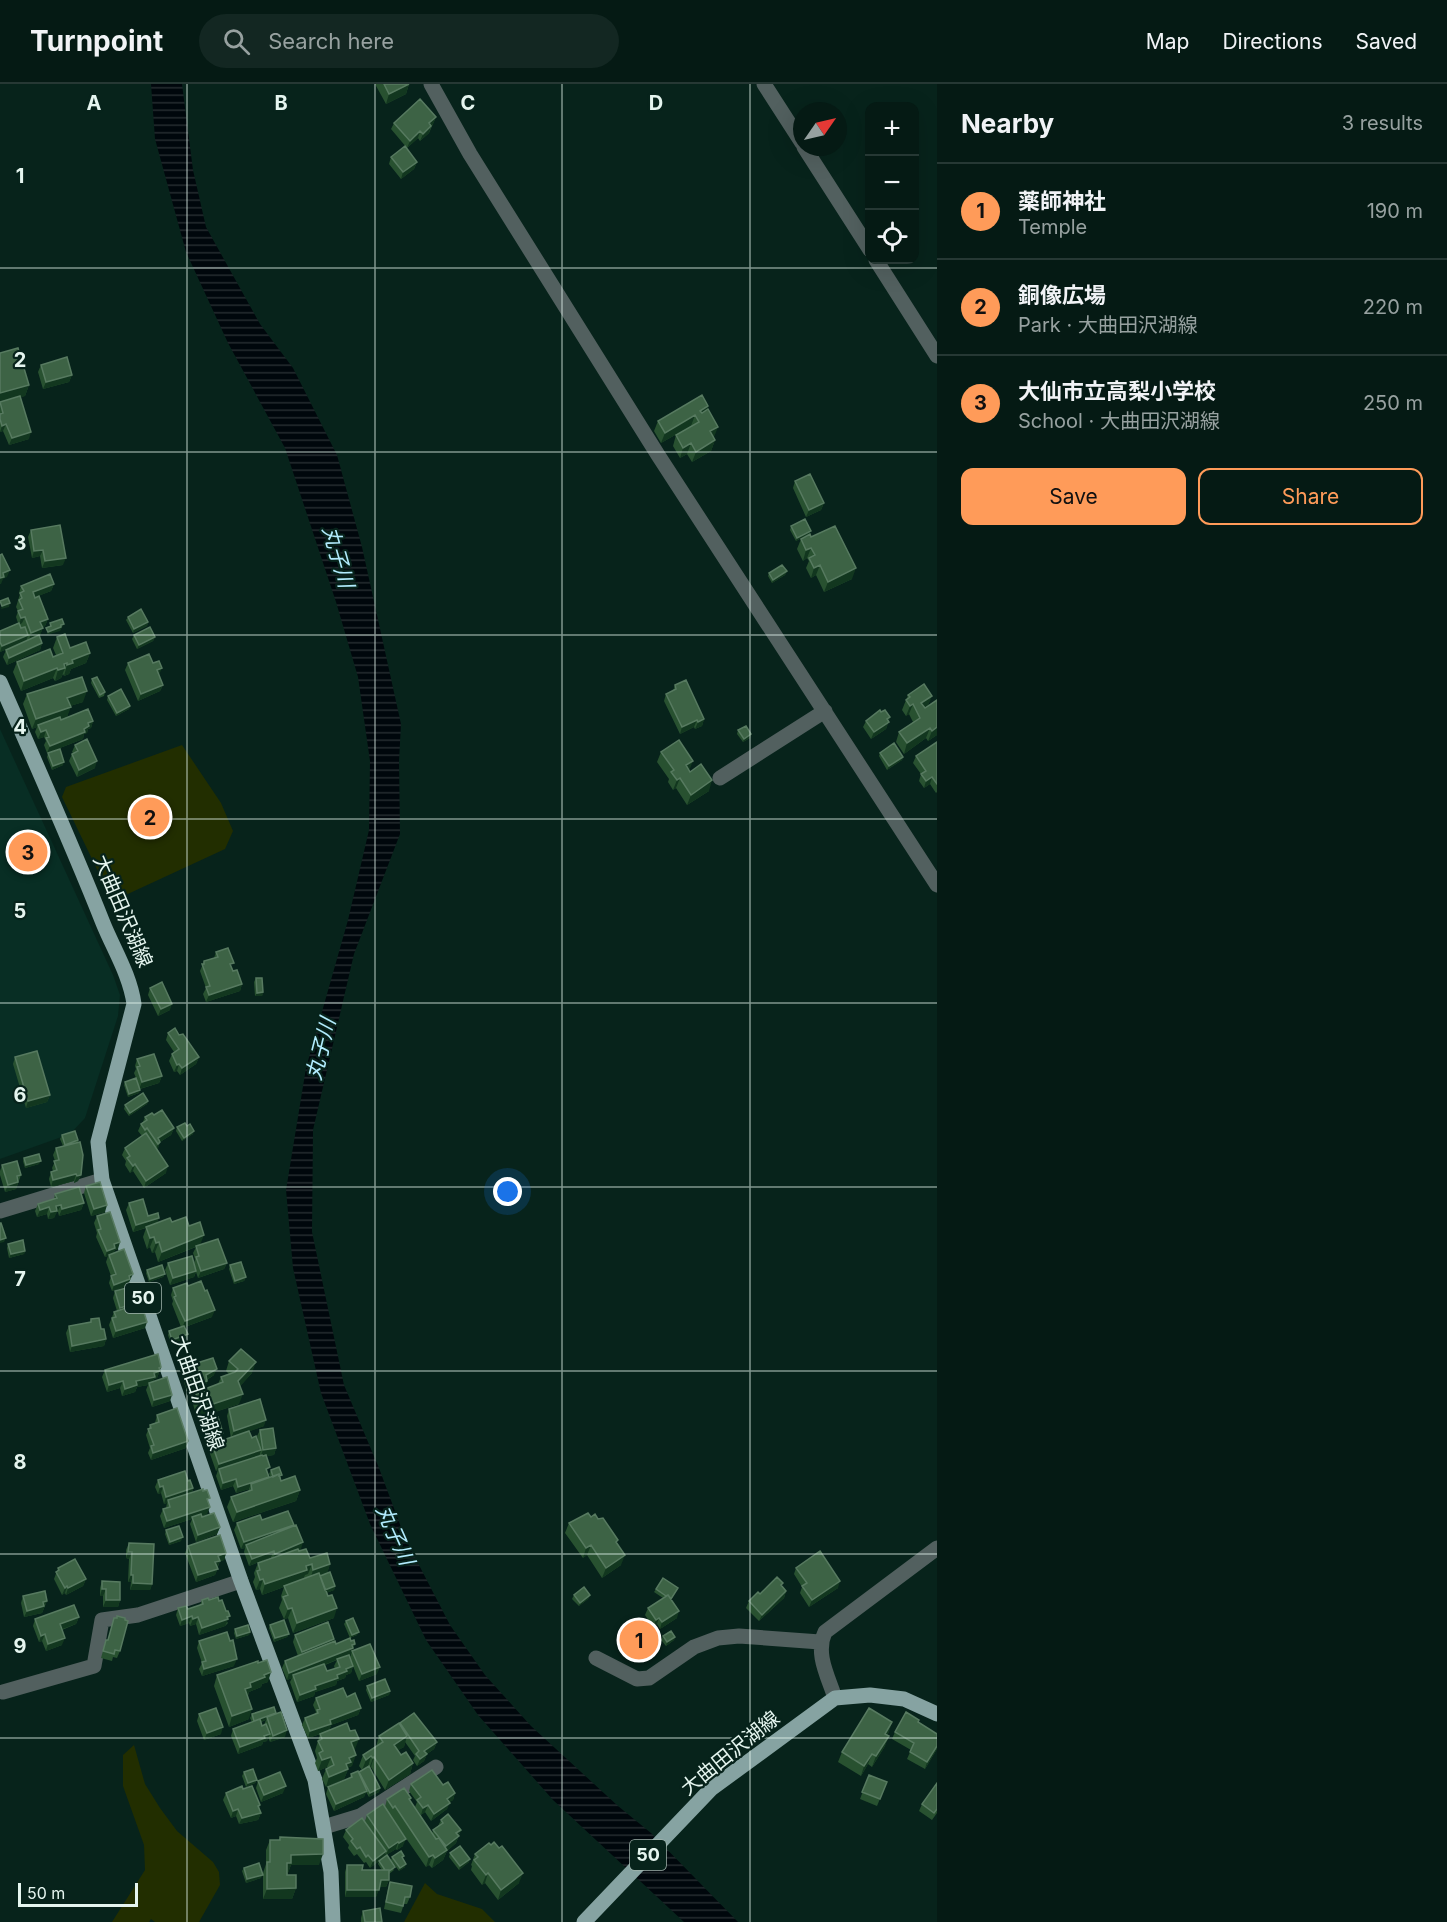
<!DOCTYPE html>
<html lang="en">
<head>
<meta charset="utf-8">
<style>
  :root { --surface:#051a14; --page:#132722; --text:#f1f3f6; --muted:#97a1a0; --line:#263834; --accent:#ff9b59 }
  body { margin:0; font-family:Inter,"Noto Sans JP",sans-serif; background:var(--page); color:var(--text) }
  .controls { position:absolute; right:18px; top:18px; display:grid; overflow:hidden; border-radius:12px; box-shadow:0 6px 24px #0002 }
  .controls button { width:54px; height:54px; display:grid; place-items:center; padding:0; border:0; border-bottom:2px solid var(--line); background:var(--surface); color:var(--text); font:30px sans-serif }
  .compass { position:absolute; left:793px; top:18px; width:54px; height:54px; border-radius:50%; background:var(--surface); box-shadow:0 6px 24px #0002; rotate:56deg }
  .scale { position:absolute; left:18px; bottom:15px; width:120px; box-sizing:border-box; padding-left:6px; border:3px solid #e5f5ef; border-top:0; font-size:16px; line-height:21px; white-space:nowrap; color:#e5f5ef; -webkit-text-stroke:4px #07231b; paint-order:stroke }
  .you { position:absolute; left:508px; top:1108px; width:21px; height:21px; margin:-15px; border:4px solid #fff; border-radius:50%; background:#1a73e8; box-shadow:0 0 0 9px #1a73e833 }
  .badge { display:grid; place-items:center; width:39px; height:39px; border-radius:50%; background:var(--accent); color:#111; font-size:20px; font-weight:700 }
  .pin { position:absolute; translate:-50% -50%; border:3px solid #fff; box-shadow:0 2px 6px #0006 }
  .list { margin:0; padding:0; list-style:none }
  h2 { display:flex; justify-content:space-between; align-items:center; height:78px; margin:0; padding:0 24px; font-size:26px }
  h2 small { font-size:20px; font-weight:400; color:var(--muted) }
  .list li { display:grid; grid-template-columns:39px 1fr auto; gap:18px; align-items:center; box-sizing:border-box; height:96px; padding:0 24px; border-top:2px solid var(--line) }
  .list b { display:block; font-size:22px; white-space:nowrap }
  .list p { margin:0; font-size:20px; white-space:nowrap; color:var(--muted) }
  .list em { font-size:20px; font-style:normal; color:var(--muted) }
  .actions { display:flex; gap:12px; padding:18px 24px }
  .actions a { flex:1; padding:14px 0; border:2px solid var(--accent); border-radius:12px; text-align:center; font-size:21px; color:var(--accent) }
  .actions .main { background:var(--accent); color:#111 }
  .icon { flex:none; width:33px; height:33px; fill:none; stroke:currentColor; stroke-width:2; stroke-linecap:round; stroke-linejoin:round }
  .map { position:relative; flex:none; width:937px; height:1838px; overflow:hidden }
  header { display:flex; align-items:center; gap:36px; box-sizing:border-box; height:84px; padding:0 30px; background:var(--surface); border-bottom:2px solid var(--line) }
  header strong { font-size:28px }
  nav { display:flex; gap:33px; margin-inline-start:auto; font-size:21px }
  .search { width:420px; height:54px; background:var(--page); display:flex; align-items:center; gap:15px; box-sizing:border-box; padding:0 21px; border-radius:33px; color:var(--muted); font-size:22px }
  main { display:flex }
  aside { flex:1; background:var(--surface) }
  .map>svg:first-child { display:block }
  .built { fill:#082e24 }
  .green { fill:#222e00 }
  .water { fill:url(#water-rules) }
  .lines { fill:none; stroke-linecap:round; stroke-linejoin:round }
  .minor { stroke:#52605f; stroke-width:15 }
  .major { stroke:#86a3a2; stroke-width:15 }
  .wall { fill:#285130; fill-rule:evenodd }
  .shaded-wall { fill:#12371f }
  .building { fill:#3d6345; stroke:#577a60; stroke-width:1.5 }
  .grid { fill:none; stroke:#e5f5ef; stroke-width:1.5; stroke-opacity:0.55 }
  .labels { text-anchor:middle; stroke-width:4.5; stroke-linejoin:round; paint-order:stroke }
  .shield { fill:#07231b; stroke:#a2b6af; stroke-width:1.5 }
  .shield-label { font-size:18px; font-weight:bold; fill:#e5f5ef }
  .street-label { font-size:20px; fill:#e5f5ef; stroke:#07231b }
  .water-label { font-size:21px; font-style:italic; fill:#b2ecfe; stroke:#07231b }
  .grid-label { font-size:20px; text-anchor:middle; font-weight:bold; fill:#e5f5ef; stroke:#07231b; stroke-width:4.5; stroke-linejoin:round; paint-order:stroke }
</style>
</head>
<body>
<header>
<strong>Turnpoint</strong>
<div class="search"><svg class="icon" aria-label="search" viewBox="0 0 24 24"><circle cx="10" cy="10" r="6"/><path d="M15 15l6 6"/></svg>Search here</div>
<nav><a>Map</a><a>Directions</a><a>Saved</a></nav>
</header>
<main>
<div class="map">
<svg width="937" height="1838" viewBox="0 0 937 1838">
  <defs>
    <pattern id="water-rules" width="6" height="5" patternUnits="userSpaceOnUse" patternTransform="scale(1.5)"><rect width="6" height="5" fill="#00070c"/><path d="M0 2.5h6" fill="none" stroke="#252c30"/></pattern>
  </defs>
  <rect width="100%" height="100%" fill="#07231b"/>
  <path class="built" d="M0,645L113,891L120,911L118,932L85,1034L70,1050L0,1075Z"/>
  <path class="green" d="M182,661L221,719L233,747L225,765L117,815L109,810L62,713L66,703Z
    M134,1661L145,1700L160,1724L177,1747L213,1778L219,1788L220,1801L199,1838H155L151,1835L149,1838H112L145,1786L144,1761L123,1702V1671Z
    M425,1799L437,1810L482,1825L495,1838H404Z"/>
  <path class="water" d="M151,0H182L193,86L206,143L260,240L293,284L337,371L362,463L401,640L399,677L400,750L354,870L313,1046L312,1148L344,1301L379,1384L405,1454L450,1541L485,1591L531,1642L618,1722L651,1749L738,1838H684L553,1716L478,1631L426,1556L370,1440L321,1309L293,1184L286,1106L306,984L348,836L369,746L370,677L358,593L336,518L285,364L228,259L186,168L155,55Z"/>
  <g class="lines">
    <path class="minor" d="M431,0L470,70L658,371L937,801
      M764,0L802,59
      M804,63L870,166
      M876,176L937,272
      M720,694L825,627
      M0,1127L102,1096
      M596,1574L637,1595L649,1594L694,1563L718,1554L739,1552L820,1558
      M3,1608L94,1582L102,1536L138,1531L241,1497
      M835,1614C828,1592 815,1570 825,1548L937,1464
      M324,1743L360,1732L436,1683"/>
    <path class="major" d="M0,598C35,678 71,758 103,839C114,866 130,891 134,920L98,1058L102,1096L241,1497L315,1696L331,1788L333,1838
      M584,1838L711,1705L835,1614L870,1611L904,1615L937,1630"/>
  </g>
  <path class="wall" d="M375,0H409L406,10L386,20Z
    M436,33L429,49L420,57L418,54L407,64L391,45L394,39Z
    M391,73L417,78L414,85L401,95L389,80Z
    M0,269L29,301L25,312L20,313L29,355L9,361L3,347L0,348Z
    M41,281L72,291L69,298L43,305L38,288Z
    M708,322L707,326L714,353L713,354L715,356L711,367L692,378L687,370L680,374L673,362L676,351L692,342H691L661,359L654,347L658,337Z
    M795,397L824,419L821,426L806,433L793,404Z
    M791,442L811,447L809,450L796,457L790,446Z
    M31,446L63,481L42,484L40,472L32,474L28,453Z
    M811,453L852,495L824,508L816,491L811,494L806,484L809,477L807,474L803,477L797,465L801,455Z
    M787,487L785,491L772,499L768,492L769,489Z
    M54,500L51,507L35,513L48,535L45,542L43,543L40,551L39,552L42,559L40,566L7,581L3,573L6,566L14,562L0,568V547L18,539L16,533L18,527L16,523L20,510L19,509L21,502Z
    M128,533L148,538L147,542L133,549L126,536Z
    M134,551L155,553L153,557L137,565L132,555Z
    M57,553L70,564L90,569L86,579L71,585L69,590L64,592L63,590L61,594L55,597L53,594L21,607L13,588L17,578L53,573L56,571L53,564Z
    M128,579L159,591L163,601L160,607L138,617L125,586Z
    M92,595L105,608L104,612L99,614L91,599Z
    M675,601L704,635L702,642L695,645L694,643L680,650L664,617L666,610L673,607Z
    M27,610L83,618L70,622L67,633L93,637L91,644L88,645L87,649L84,650L83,655L47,669L44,661L46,657L44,653L38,655L35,648L37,643L32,645L23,620Z
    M908,611L928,622L937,616V651L928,657L926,654L904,670L896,658L899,648L913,638L909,630L906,632L902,626Z
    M108,612L130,622L129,625L116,632L107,616Z
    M881,628L890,633L886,645L871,655L863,643L866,637Z
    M738,646L751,650L750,654L743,658L737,650Z
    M937,658V708L936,709L930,700L924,704L919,697L921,690L913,679L916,672Z
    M75,661L95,684L77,693L69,677L72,670L73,669L72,668Z
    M661,668L689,686L709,707L687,721L676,704L673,706L668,698L669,695L657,678Z
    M48,669L63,681L52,686L47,673Z
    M880,669L903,673L902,676L887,686L879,672Z
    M216,868L232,884L233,887L242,900L240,907L206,918L203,910L206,904L200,887L204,877L214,874Z
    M256,894L263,908L262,912H255L254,898Z
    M150,904L170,926L158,932L148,911Z
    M168,949L179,951L199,973L196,980L180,991L177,987L174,988L169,977L172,970L174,968L166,956Z
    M15,973L50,1011L47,1018L26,1024L13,980Z
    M137,975L162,992L159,999L140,1005L139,1009L128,1013L124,1001L125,998L136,994L134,989L136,985L135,982Z
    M148,1017L147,1020L129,1032L124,1025L125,1021Z
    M154,1031L174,1044L171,1051L160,1058L157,1066L166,1089L144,1104L133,1087L130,1089L125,1081L126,1077L122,1071L125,1064L142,1052L138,1047L141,1040L143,1038L145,1033Z
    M177,1043L193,1050L182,1057L176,1047Z
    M62,1051L78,1056V1059L81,1091L78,1097L74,1099V1097L51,1103L49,1095L51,1088L53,1087L52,1084L55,1077L53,1071L56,1064L63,1062L60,1055Z
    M24,1074L39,1080L25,1084L23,1077Z
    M2,1081L21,1091L16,1105L5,1108L0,1091V1087Z
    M86,1102L105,1128L91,1132L84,1109Z
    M55,1110L84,1119L81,1126L59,1132L58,1128H56L54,1134L48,1135L47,1130L37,1133L35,1127L38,1120L54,1115Z
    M129,1119L157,1139L172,1138L189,1142L200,1161L227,1179L224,1185L198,1194L196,1188L194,1193L170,1201L165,1186L168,1179H194L195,1175L193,1169L196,1163L158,1178L155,1168L152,1169L150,1163L147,1165L143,1153L146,1144L133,1148L126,1126Z
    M97,1132L118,1165L115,1166L113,1169L130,1197H129L127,1202L112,1207L109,1199L111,1192L106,1178L108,1172L105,1173L96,1153L97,1149L94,1139Z
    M8,1160L25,1167L24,1170L9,1174L7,1164Z
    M230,1181L246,1193L244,1197L234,1200L229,1185Z
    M147,1186L165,1190L163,1193L149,1198L146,1189Z
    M188,1202L212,1233L185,1243L188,1250L186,1254L171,1260L168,1251L169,1247L181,1243L172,1220L173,1217L171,1211L173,1204Z
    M115,1207L139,1218L138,1220L145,1244L113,1254L109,1241L114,1228L117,1227L113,1214Z
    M91,1235L101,1245L106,1255L104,1262L70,1268L66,1249L69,1242L90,1238Z
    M229,1277L252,1289L240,1302L239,1320L197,1334L193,1320L196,1310L204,1307L205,1305L218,1300L221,1293L229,1290L226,1287Z
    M161,1283L157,1294L154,1295L153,1297L170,1317L152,1323L146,1306L148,1301L137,1303L135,1308L122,1312L120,1304L107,1308L102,1293L105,1286Z
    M184,1283L214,1291L207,1296V1297L205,1304L188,1310L181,1290Z
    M229,1325L264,1342L235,1352L252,1354L258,1356L257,1352L260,1346L276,1364L274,1371L266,1372L268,1394L271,1393L269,1390L271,1386L281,1394V1397L300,1406L296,1417L233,1438L227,1423L231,1413L248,1407L249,1405L236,1409L233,1402L221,1406L216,1392L218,1386L216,1387L209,1367L212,1360L231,1354L227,1332Z
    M157,1331L186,1364L151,1376L148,1369L150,1364L146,1351L150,1341L155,1339Z
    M202,1339L222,1353L206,1358L201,1342Z
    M158,1396L188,1397L193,1404L192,1409L208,1419L207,1430L202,1432V1433L220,1443L217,1450L196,1458L190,1440L192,1435L164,1444L160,1432L163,1425L166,1424L167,1419L164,1420L161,1409L158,1410L155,1403Z
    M591,1433L617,1459L621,1481L602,1494L587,1471L583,1474L565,1449L569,1439Z
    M262,1436L294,1441L293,1442L301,1465L299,1466V1467L310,1474L330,1480L327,1489L335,1502L334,1506L326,1509L334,1534L293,1549L288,1534L284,1535L279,1524L282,1516L281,1512L284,1503L262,1511L260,1505L256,1506L253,1498L255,1493L254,1489L258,1479L271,1474V1473L249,1482L244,1468L245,1464L241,1465L234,1446L237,1439Z
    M166,1446L181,1457L169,1461L165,1450Z
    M129,1459L152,1500L150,1506H130L131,1498H128L129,1475L126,1474V1466Z
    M188,1462L226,1469L224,1476L220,1477L215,1491L196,1498L185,1469Z
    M58,1484L86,1495L83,1502L66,1511L65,1509L62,1511L54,1495Z
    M796,1484L838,1504L809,1523L800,1509L802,1503L794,1490Z
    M102,1497L120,1516L118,1523H103V1512H100V1504Z
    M782,1502L786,1507L784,1514L759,1537L746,1524L749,1517L760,1510Z
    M678,1504L671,1516L677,1534L660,1545L657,1540L653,1543L645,1531L648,1524L663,1514L654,1508L656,1505Z
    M574,1511H590L588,1515L579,1522L572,1515Z
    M23,1512L47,1517L42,1529L24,1533L21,1519Z
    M202,1516H209L228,1539L225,1542L199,1551L196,1540L190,1542L189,1539L180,1542L176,1531L178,1524L188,1525L200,1521Z
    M79,1533L76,1540L62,1546V1561L46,1567L42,1557L39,1558L33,1542L35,1535Z
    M114,1534L120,1567L117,1574L113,1573L112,1577L101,1574L106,1556H108Z
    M346,1537L357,1551L350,1554L344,1540Z
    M270,1541L289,1550L287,1553L274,1558L269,1544Z
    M235,1545L250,1548L249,1551L236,1555L234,1549Z
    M295,1551L334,1555L333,1558L336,1560L351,1557L355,1560L351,1570L349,1571L350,1573L352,1567L377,1590L359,1597L353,1582L351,1589L346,1591L345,1594L337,1597L336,1601L315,1608L314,1612L297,1618L290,1598L292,1594L287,1596L282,1584L285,1577L298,1572L293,1558ZM337,1576L334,1582L335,1585L327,1587L325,1581Z
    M663,1552L675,1553L674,1556L666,1562L661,1556Z
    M199,1557L234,1582L202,1592L199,1585L202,1579L197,1564Z
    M217,1591L268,1598L262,1600L261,1603L249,1608L248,1612L249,1635L229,1643L214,1602Z
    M367,1602L390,1607L389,1611L371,1618L366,1606Z
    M347,1613L361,1624L358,1631L331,1641L329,1647L355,1665L354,1666L352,1682L349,1683L344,1695L326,1703L322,1695L326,1685L328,1684L327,1683L318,1687L315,1679L317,1674L315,1667L320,1650L327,1648L308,1654L302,1641L305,1634L315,1630L316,1628L313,1621L316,1614Z
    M274,1623L285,1653L270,1658L268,1653L267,1657L263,1658L262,1661L238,1670L231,1652L233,1645L252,1638L250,1634L252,1630ZM266,1636L264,1641L262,1642L261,1638Z
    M199,1630L221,1650L204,1656L197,1637Z
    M918,1638L937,1650V1665L925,1685L907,1675L911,1666L892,1655L895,1648Z
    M399,1639L437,1658L434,1665L427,1670L424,1677L417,1682L413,1676L415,1672L405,1658L404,1663L398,1666L401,1671L413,1679L410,1690L385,1706L371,1683L370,1684L380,1704L379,1708L369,1713L366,1708L364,1713L334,1727L326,1710L328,1703L350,1694L351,1690L362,1686L359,1682L363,1671L376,1663L379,1652Z
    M889,1648L887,1651L885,1662L872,1683L868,1680L861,1692L838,1678L842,1668Z
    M244,1688L257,1696L255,1699L246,1703L242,1692Z
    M869,1691L887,1698L877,1722L860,1715Z
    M258,1697L283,1709L261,1718L256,1704Z
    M937,1699V1729L932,1736L919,1727L922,1720Z
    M411,1700L443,1701L455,1709L453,1716L449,1718L447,1725L431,1737L425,1728L421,1731L415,1723L417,1718L409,1707Z
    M243,1705L260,1721L259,1725L261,1729L258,1736L239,1740L236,1732L231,1734L223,1716L226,1709Z
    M411,1714L410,1717L432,1750L433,1746L438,1742L441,1736L461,1746L456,1759L447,1767L443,1776L432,1784L429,1781L426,1783L392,1734L403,1762L397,1766L396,1765L386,1771L385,1770L384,1774L394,1786L389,1790V1796L386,1803H379L376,1813H345V1788L347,1781L362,1786H382L378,1780L379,1777L370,1784L366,1778L364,1779L357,1770L354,1772L348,1764L349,1761L343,1753L346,1746L365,1737L367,1731L385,1723L387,1715Z
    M280,1753L319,1781H291L287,1791L296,1804L292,1815H263V1789L266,1780V1766L270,1756H279Z
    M491,1761L499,1764L519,1799L498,1816L485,1799L482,1801L471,1786L472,1782L471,1781L475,1770Z
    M450,1769L469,1778L459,1786L449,1773Z
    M392,1773L403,1775L405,1783L399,1787L391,1776Z
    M244,1784L261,1794L246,1799L242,1787Z
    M390,1798L410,1813L407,1820H404L401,1829L384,1825L388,1805Z
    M363,1827L382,1838H361V1834Z"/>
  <path class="shaded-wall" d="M409,0L406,10L386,20L389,10Z
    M436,33L433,40L426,46L429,39Z
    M431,42L429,49L420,57L423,50Z
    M420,47L418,54L407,64L410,57Z
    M417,78L414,85L401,95L403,88Z
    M72,291L69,298L43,305L46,298Z
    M29,301L25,312L0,318V309Z
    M708,322L705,332L700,327Z
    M695,331L691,342L661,359L665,349Z
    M6,340L3,347L0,348L2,342Z
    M718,343L714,353L706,358L710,347Z
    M31,348L29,355L9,361L12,354Z
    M715,356L711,367L692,378L696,368Z
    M691,359L687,370L680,374L683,364Z
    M824,419L821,426L806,433L809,426Z
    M811,447L809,450L796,457L797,454Z
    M811,464L807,474L803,477L806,466Z
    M43,466L40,472L32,474L34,467Z
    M66,474L63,481L42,484L45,477Z
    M820,481L816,491L811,494L814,484Z
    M856,484L852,495L824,508L828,498Z
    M10,486L7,493L3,495L1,500H0V494L3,489Z
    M787,487L785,491L772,499L773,496Z
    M54,500L51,507L31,515L33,508Z
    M10,519L9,523L1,525L2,522Z
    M25,533L22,539L19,541L21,534Z
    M48,535L45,542L38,545L40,538Z
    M148,538L147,542L133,549L134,545Z
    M64,540L60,547L46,551L48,548Z
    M43,544L40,551L29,556L31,549Z
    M28,551L26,558L0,568L2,562Z
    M155,553L153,557L137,565L139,561Z
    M42,559L40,566L7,581L9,574Z
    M90,569L86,579L71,585L69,590L64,592L67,581L72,576Z
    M67,579L61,594L55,597L58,586L64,580Z
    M57,584L53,594L21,607L24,597Z
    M162,584L159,591L154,593L157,586Z
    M163,601L160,607L138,617L141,610Z
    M87,607L83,618L64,624L67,614Z
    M932,612L928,622L918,629L921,619Z
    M913,620L909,630L906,632L910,622Z
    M130,622L129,625L116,632L117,629Z
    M71,623L67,633L38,643V641L37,643L32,645L36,635Z
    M890,633L886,645L871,655L874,648Z
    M704,635L702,642L695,645L698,638Z
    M697,636L694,643L680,650L682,643Z
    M93,637L91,644L88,645L87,649L84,650L83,655L47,669L50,662L84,645L88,639Z
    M937,643V651L928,657L932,647Z
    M930,644L926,654L904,670L907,659Z
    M46,646L44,653L38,655L41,648Z
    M751,650L750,654L743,658L744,655Z
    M903,673L902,676L887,686L889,682Z
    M97,677L95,684L77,693L79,686Z
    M693,677L689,687L686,681Z
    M64,678L63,681L52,686L53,682Z
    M932,693L930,700L924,704L926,697Z
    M680,694L676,704L673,706L677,696Z
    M712,696L709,707L687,721L691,711Z
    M242,900L240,907L206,918L209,911Z
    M263,908L262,912H255L257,909Z
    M172,920L170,926L158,932L161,925Z
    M199,973L196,980L180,991L182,984Z
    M179,980L177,987L174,988L177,981Z
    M162,992L159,999L139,1005L142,998Z
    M140,1006L139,1009L128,1013L129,1010Z
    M50,1011L47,1018L26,1024L28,1017Z
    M148,1017L147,1020L129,1032L130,1029Z
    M174,1044L171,1051L160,1058L158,1065L155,1067L158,1060V1054Z
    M194,1047L193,1050L182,1057L184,1054Z
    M41,1077L39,1080L25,1084L26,1081Z
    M135,1080L133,1087L130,1089L133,1082Z
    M168,1082L166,1089L144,1104L146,1097Z
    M76,1090L74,1097L51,1103L53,1096Z
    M81,1091L78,1097L74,1099L77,1092Z
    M18,1098L16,1105L5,1108L8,1101Z
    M84,1119L81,1126L59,1132L62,1125Z
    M61,1121L54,1134L48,1135L51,1128L56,1122Z
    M107,1121L105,1128L91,1132L94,1125Z
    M49,1123L47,1130L37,1133L40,1126Z
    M159,1134L157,1140L133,1148L136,1141Z
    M204,1151L200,1161L158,1178L162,1168Z
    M154,1153L150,1163L147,1165L150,1154Z
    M6,1154L4,1158L0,1159V1156Z
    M120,1158L118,1165L115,1166L113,1171L105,1173L107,1167L114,1160Z
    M159,1158L155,1168L152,1169L156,1159Z
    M25,1167L24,1170L9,1174L11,1170Z
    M227,1179L224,1185L198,1194L201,1187Z
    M196,1187L194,1193L170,1201L173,1194Z
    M133,1190L127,1202L112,1207L114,1201Z
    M165,1190L163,1193L149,1198L150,1195Z
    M246,1193L244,1197L234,1200L235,1197Z
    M139,1218L136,1225L118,1231L120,1224Z
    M215,1226L212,1233L182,1244L185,1237Z
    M147,1238L145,1244L113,1254L116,1247Z
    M188,1250L186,1254L171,1260L172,1256Z
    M106,1255L104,1262L70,1268L72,1262Z
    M256,1278L252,1289L235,1308L238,1297Z
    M161,1283L157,1294L154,1295L152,1300L149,1299L148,1301L137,1303L135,1308L122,1312L125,1305L136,1297L154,1289L159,1284Z
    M217,1285L214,1291L203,1298L206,1291Z
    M123,1297L120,1304L107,1308L109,1301Z
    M207,1297L205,1304L188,1310L190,1303Z
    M243,1310L239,1320L197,1334L201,1324Z
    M172,1311L170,1317L152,1323L154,1316Z
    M266,1336L264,1342L231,1354L234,1347Z
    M223,1349L222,1353L206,1358L208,1355Z
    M188,1357L186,1364L151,1376L153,1369Z
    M276,1364L274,1371L260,1373L263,1366Z
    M261,1366L259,1373L219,1385L218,1386L216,1387L219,1380Z
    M269,1393L266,1400H251L249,1405L236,1409L238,1403Z
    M236,1395L233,1402L221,1406L223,1399Z
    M163,1402L161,1409L158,1410L160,1403Z
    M193,1404L191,1411L168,1416L167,1419L164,1420L166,1413Z
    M300,1406L296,1417L233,1438L237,1428Z
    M210,1423L207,1430L164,1444L167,1437Z
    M294,1441L291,1447L246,1461L245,1464L241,1465L244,1458Z
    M220,1443L217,1450L196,1458L198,1451Z
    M183,1453L181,1457L169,1461L170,1458Z
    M303,1458L301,1465L272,1477L275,1470Z
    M591,1461L587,1471L583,1474L586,1464Z
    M274,1467L271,1473L249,1482L252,1475Z
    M128,1468H132L129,1475L126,1474Z
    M226,1469L224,1476L220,1477L217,1484L213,1485L218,1472Z
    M625,1471L621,1481L602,1494L606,1484Z
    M312,1480L308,1490L305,1491L303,1496L262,1511L265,1500Z
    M330,1480L327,1490L310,1496L313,1486Z
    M218,1485L215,1491L196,1498L198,1491Z
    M131,1491H133L131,1498H128Z
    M86,1495L83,1502L66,1511L68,1504Z
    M263,1495L260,1505L256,1506L260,1496Z
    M840,1497L838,1504L809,1523L812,1516Z
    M133,1499L152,1500L150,1506H130Z
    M67,1502L65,1509L62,1511L65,1504Z
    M335,1502L334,1506L324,1510L325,1506Z
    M102,1505H106L103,1512H100Z
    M786,1507L784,1514L759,1537L762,1531Z
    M590,1511L588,1515L579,1522L580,1519Z
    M106,1516H120L118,1523H103Z
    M47,1517L42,1529L24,1533L27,1527Z
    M292,1524L288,1534L284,1535L288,1525Z
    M337,1524L334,1534L293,1549L297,1539Z
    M679,1527L677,1534L660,1545L662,1538Z
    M192,1532L189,1539L180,1542L182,1536Z
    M230,1532L225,1542L199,1551L202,1544Z
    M79,1533L76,1540L57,1547L60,1540Z
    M198,1533L196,1540L190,1542L193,1535Z
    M659,1534L657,1540L653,1543L656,1536Z
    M250,1548L249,1551L236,1555L237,1552Z
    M359,1548L357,1551L350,1554L352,1551Z
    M45,1550L42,1557L39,1558L41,1552Z
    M289,1550L287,1553L274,1558L275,1554Z
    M675,1553L674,1556L666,1562L667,1558Z
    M65,1554L62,1561L46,1567L48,1560Z
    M334,1555L332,1562L299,1575L302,1568Z
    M355,1560L351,1570L294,1593L293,1591L292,1594L287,1596L289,1589Z
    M237,1575L234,1582L202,1592L204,1585Z
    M353,1582L351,1589L346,1591L345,1594L337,1597L336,1601L315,1608L314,1612L297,1618L300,1611L315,1602L337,1591L346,1585Z
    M380,1583L377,1590L359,1597L362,1590Z
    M271,1588L268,1598L262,1600L261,1603L249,1608L247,1613L245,1605L250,1599L264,1591Z
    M390,1607L389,1611L371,1618L372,1614Z
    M361,1624L358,1631L331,1641L329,1647L308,1654L310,1647L330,1636Z
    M252,1625L249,1635L229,1643L232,1632Z
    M276,1629L267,1633L266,1636L253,1640L254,1637Z
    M892,1638L889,1648L881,1660L885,1650Z
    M223,1643L221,1650L204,1656L207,1649Z
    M287,1646L285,1653L270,1658L273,1652Z
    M270,1650L267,1657L263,1658L262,1661L238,1670L240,1663Z
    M407,1652L404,1663L390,1671L394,1661Z
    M889,1652L885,1662L872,1683L876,1672Z
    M359,1655L355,1665L347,1668L351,1658Z
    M437,1658L434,1665L427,1670L424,1677L417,1682L424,1667Z
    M937,1662V1665L925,1685L927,1678Z
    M872,1670L868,1680L861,1692L864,1682Z
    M356,1671L352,1682L349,1683L344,1695L326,1703L329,1693L346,1680L349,1674Z
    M371,1672L368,1683L362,1686L366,1676Z
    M331,1673L327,1683L318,1687L322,1676Z
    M374,1673L371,1683L369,1685L373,1674Z
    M413,1679L410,1690L385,1706L389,1696Z
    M257,1696L255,1699L246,1703L248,1699Z
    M286,1702L283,1709L261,1718L264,1711Z
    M380,1704L379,1708L369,1713L370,1709Z
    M367,1707L364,1713L334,1727L336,1720Z
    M455,1709L453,1716L444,1722L447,1715Z
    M450,1719L447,1725L431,1737L434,1730Z
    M428,1721L425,1728L421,1731L423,1724Z
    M238,1725L236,1732L231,1734L233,1727Z
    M261,1729L258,1736L239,1740L242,1734Z
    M461,1746L456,1759L447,1767L443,1776L432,1784L435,1774L444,1768L446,1762L456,1749Z
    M406,1755L403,1762L397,1766L399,1759Z
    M398,1758L396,1765L386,1771L389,1764Z
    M386,1767L384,1774L370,1784L373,1777Z
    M323,1770L319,1781H291L288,1789H283L287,1779L291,1771Z
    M433,1771L429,1781L426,1783L429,1773Z
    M470,1775L469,1778L459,1786L460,1782Z
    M406,1780L405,1783L399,1787L400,1784Z
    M488,1789L485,1799L482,1801L486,1791Z
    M523,1789L519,1799L498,1816L501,1806Z
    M263,1791L261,1794L246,1799L247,1795Z
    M381,1796H389L386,1803H379Z
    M296,1804L292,1815H263L267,1805Z
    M347,1806H379L376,1813H345Z"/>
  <path class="building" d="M384,0H409L389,10Z
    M420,15L436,33L429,39L431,42L423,50L420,47L410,57L394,39Z
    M405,62L417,78L403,88L391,73Z
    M18,264L29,301L0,309V269Z
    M67,273L72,291L46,298L41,281Z
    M702,311L708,322L700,327L702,329L708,325L718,343L710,347L715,356L696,368L691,359L683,364L676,351L699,338L695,331L665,349L658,337Z
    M20,312L31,348L12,354L6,340L2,342L0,335V330L3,329L0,318Z
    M810,390L824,419L809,426L795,397Z
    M805,435L811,447L797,454L791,442Z
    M60,441L66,474L45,477L43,466L34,467L31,446Z
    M835,442L856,484L828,498L820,481L814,484L809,474L815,471L811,464L806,466L801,455L810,450L811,453Z
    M2,470L10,486L3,489L4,493L0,494V471Z
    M782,481L787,487L773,496L769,489Z
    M50,490L54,500L33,508L35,514L39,512L48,535L40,538L43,544L31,549L25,533L21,534L18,527L23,525L19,516L22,514L20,509L24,507L21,502Z
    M8,514L10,519L2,522L0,517Z
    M141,525L148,538L134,545L128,533Z
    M62,535L64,540L61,541V543L48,548L46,544L51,542L50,539Z
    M19,539L21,544L25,543L28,551L2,562L0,558V547Z
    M150,543L155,553L139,561L134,551Z
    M65,550L70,564L86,558L90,569L72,576L73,579L67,581V579L64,580L65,584L58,586L57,584L24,597L17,578L50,565L53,573L63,569L57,553Z
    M39,551L42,559L9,574L6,566Z
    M149,570L153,579L159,577L162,584L157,586L163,601L141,610L128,579Z
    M82,593L87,607L67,614L71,623L36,635L27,610Z
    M97,593L105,608L100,611L92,595Z
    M686,596L704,635L698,638L697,636L682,643L666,610L676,605L675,601Z
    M924,600L932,612L921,619L925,624L937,616V643L932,647L930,644L907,659L899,648L920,634L913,620L910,622L906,616L910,613L908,611Z
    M121,605L130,622L117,629L108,612Z
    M88,625L93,637L88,639L89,642L84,645L85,648L50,662L46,654L49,653L46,646L41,648L38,641L60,633L61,636Z
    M880,626L881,628L885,626L890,633L887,635L889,638L874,648L866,637Z
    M746,642L751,650L744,655L738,646Z
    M87,655L97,677L79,686L72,670L78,667L75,661Z
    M679,656L693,677L686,681L690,688L701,680L712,696L691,711L680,694L677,696L671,688L674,686L661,668Z
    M937,658V700L932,693L926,697L921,690L926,687L916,672Z
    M894,659L903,673L889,682L880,669Z
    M60,665L64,678L53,682L48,669Z
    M228,864L234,879L230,880L233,887L237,886L242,900L209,911L206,903L210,902L202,880H204V877L218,873L216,868Z
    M256,894H262L263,908L257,909Z
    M162,898L172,920L161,925L150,904Z
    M175,944L179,951L183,950L199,973L182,984L179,980L177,981L172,970L179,965L168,949Z
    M37,967L50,1011L28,1017L15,973Z
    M154,970L162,992L142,998L137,983L140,982L137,975Z
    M136,994L140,1006L129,1010L125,998Z
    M143,1009L148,1017L130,1029L125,1021Z
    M162,1026L174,1044L158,1054L160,1058L158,1060L147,1044L145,1046L141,1040L147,1036L145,1033L152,1029L154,1031Z
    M185,1039L187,1042L190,1040L194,1047L184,1054L177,1043Z
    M75,1047L78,1056L65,1061L62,1051Z
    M146,1049L168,1082L146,1097L135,1080L133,1082L127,1074L130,1072L125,1064Z
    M80,1058L83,1071L81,1091L77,1092L76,1090L53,1096L51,1088L57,1086L54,1077L59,1076L56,1064Z
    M39,1070L41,1077L26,1081L24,1074Z
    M17,1077L21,1091L17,1092L18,1098L8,1101L2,1081Z
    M100,1098L107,1121L94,1125L86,1102Z
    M79,1103L84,1119L62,1125L61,1121L56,1122L57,1127L51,1128L49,1123L40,1126L38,1120L57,1114L55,1110Z
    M143,1115L148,1132L158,1129L159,1134L136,1141L129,1119Z
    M110,1128L120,1158L114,1160L115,1164L107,1167L98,1146L101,1145L97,1132Z
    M186,1133L189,1142L200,1138L204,1151L162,1168L159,1158L156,1159L154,1153L150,1154L146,1143L170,1134L172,1138Z
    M0,1139H1L6,1154L0,1156Z
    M218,1155L227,1179L201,1187L196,1173L199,1172L196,1162Z
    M23,1156L25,1167L11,1170L8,1160Z
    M124,1165L133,1190L129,1192L130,1195L114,1201L111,1192L116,1190L109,1171Z
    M192,1172L196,1187L173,1194L168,1179Z
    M241,1178L246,1193L235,1197L230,1181Z
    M162,1181L165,1190L150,1195L147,1186Z
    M201,1197L205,1207L207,1206L215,1226L185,1237L174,1213L176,1212L173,1204L187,1199L188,1202Z
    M134,1202L139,1218L120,1224L115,1207Z
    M141,1219L147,1238L116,1247L112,1234L116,1233L114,1228Z
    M99,1234L101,1245H104L106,1255L72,1262L69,1242L91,1238V1235Z
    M184,1242L188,1250L172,1256L169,1247Z
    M241,1265L256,1278L238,1297L243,1310L201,1324L196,1310L206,1307L205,1305L223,1298L221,1293L235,1288L238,1285L229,1277Z
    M158,1270L161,1283L159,1284L160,1287L154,1289L155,1293L136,1297L137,1301L125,1305L123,1297L109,1301L105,1286Z
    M213,1274L217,1285L206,1291L207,1297L190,1303L184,1283Z
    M167,1293L172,1311L154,1316L149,1299Z
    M260,1315L266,1336L234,1347L229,1325Z
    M177,1324L188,1357L153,1369L151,1362L154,1361L148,1345L151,1344L150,1341L159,1338L157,1331Z
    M218,1333L223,1349L208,1355L202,1339Z
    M273,1344L276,1364L263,1366L260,1346Z
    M249,1347L252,1354L256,1352L261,1366L219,1380L212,1360Z
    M262,1371L263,1372L266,1371L270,1383L266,1385L269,1393L238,1403L236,1395L223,1399L219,1385Z
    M279,1383L282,1391L279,1392V1390L273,1393L271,1386Z
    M185,1387L188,1397L190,1396L193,1404L166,1413L163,1402L160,1403L158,1396Z
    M279,1390L281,1397L295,1392L300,1406L237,1428L231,1413L252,1406L251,1400Z
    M203,1405V1407L207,1406L210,1414L207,1415L210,1423L167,1437L163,1425L170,1423L168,1416Z
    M288,1427L294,1441L244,1458L237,1439L260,1431L262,1436Z
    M214,1429L220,1443L198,1451L192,1433L201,1430L202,1433Z
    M588,1429L591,1433L595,1430L598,1435L603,1434L618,1456L616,1458L625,1471L606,1484L591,1461L586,1464L569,1439Z
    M296,1441L303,1458L275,1470L274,1467L252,1475L246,1461Z
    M179,1442L183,1453L170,1458L166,1446Z
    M220,1451L226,1469L218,1472L220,1477L215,1478L218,1485L198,1491L188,1462Z
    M129,1459L154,1460L152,1500L133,1499V1491H131L132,1468H128Z
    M298,1465L299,1467L306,1465L310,1474L327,1469L330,1480L313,1486L312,1480L306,1482L307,1486L265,1500L263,1495L260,1496L257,1487L260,1486L258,1479Z
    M820,1467L840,1497L812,1516L802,1502L807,1499L796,1484Z
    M75,1475L86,1495L68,1504L67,1502L65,1504L56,1488L59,1486L58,1484Z
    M330,1488L335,1502L325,1506L320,1492Z
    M319,1489L328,1512L332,1511L337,1524L297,1539L292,1524L288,1525L283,1513L288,1511L284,1502Z
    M777,1493L783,1499L781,1501L786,1507L762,1531L749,1517L758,1508L760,1510Z
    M663,1494L678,1504L671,1515L668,1511L666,1512L656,1505Z
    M102,1497L120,1498V1516H106V1505H102Z
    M584,1503L590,1511L580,1519L574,1511Z
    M45,1507L47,1517L43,1518L44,1522L27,1527L23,1512Z
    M668,1511L679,1527L662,1538L659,1534L656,1536L648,1524Z
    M218,1513L219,1517L222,1516L226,1527H228L230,1532L227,1533L228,1535L202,1544L198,1533L193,1535L192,1532L182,1536L178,1524L186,1522L188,1525L203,1520L202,1516L208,1514L209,1516Z
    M74,1521L79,1533L60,1540L65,1554L48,1560L45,1550L41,1552L35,1535Z
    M117,1532L125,1534V1536L128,1537L120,1567L115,1566L114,1570L103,1567L106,1556H108L114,1534H117Z
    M353,1534L359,1548L352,1551L346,1537Z
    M284,1536L289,1550L275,1554L270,1541Z
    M328,1538L334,1555L302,1568L295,1551Z
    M248,1541L250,1548L237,1552L235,1545Z
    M671,1547L675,1553L667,1558L663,1552Z
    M227,1548L230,1557L233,1556L237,1575L204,1585L202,1578L206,1577L199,1557Z
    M350,1554L351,1557L354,1556L355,1560L352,1561L353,1564L289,1589L285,1577L335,1557L336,1560Z
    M370,1560L380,1583L362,1590L352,1567Z
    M349,1571L353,1582L346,1585L347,1587L337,1591L338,1594L315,1602L316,1605L300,1611L293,1591L324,1580L327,1587L340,1583L337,1575Z
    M267,1576L271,1588L264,1591L265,1593L250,1599L251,1603L245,1605L252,1625L232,1632L217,1591L258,1577V1579Z
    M385,1595L390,1607L372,1614L367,1602Z
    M343,1604L347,1613L355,1609L361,1624L330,1636L331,1640L310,1647L305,1634L318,1629L317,1626L320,1625L316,1614Z
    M274,1623L276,1629L254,1637L252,1630Z
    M216,1624L223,1643L207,1649L199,1630Z
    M869,1624L892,1638L885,1650L889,1652L876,1672L872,1670L864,1682L842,1668Z
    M281,1628L287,1646L273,1652L267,1633Z
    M906,1628L919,1636L918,1638L937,1650V1662L927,1678L910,1668L914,1659L895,1648Z
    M414,1629L437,1658L424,1667L427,1670L420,1675L416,1670L419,1667L400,1639Z
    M260,1635L262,1642L266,1640L270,1650L264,1652L265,1654L240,1663L233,1645Z
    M347,1639L350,1647L355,1646L359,1655L351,1658L356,1671L349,1674L351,1678L346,1680L348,1685L329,1693L326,1685L334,1681L331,1673L322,1676L319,1669L323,1667L318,1657L322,1655L320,1650Z
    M399,1639L407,1652L394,1661L401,1671L406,1668L413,1679L389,1696L374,1673L373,1674L371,1672L366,1676L363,1671L383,1658L379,1652Z
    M369,1682L380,1704L370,1709L359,1688Z
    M253,1685L257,1696L248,1699L244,1688Z
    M432,1686L443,1701L448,1698L455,1709L447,1715L450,1719L434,1730L428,1721L423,1724L417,1716L421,1713L411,1700Z
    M358,1687L367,1707L336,1720L328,1703L352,1693L351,1690Z
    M280,1688L286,1702L264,1711L258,1697Z
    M869,1691L887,1698L880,1715L862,1708Z
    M937,1699V1725L934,1729L922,1720Z
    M242,1702L243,1705L252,1702L260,1721L258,1722L261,1729L242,1734L238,1725L233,1727L226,1709Z
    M404,1704L411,1714L409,1715L436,1755L439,1754L447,1766L435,1774L433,1771L429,1773L395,1722L393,1724L387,1715Z
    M383,1720L406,1755L399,1759L398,1758L389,1764L367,1731Z
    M448,1730L461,1746L456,1749L459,1752L446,1762L433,1746L443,1739L441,1736Z
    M362,1734L386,1767L373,1777L368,1771L366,1773L360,1763L357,1765L351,1757L353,1755L346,1746Z
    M280,1753L323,1755V1770L291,1771V1779H287V1791H296V1804L267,1805V1778H270V1756H280Z
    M494,1758L499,1764L502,1762L523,1789L501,1806L488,1789L486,1791L474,1776L478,1773L475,1770L489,1759L491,1761Z
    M460,1762L470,1775L460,1782L450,1769Z
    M401,1767L404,1772L402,1773L406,1780L400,1784L392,1773Z
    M387,1771L395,1783L389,1787V1786H385L379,1777Z
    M259,1779L263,1791L247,1795L244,1784Z
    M347,1781H363L362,1786H389V1796H381L379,1806H347Z
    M390,1798L412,1802L410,1813H405L403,1822L386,1818Z
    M380,1824L382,1838H365L363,1827Z"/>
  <path class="grid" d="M187,0V1838M375,0V1838M562,0V1838M750,0V1838M0,184H937M0,368H937M0,551H937M0,735H937M0,919H937M0,1103H937M0,1287H937M0,1470H937M0,1654H937"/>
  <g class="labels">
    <g class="shield">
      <rect x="125" y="1199" width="36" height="30" rx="4.5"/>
      <rect x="630" y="1756" width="36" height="30" rx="4.5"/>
    </g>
    <g class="shield-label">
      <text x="143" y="1220">50</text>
      <text x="648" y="1777">50</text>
    </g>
    <g class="street-label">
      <text transform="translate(123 827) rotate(67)" y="7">大曲田沢湖線</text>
      <text transform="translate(198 1309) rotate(71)" y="7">大曲田沢湖線</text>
      <text transform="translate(730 1669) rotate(-39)" y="7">大曲田沢湖線</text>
    </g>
    <g class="water-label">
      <text transform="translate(338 473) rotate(74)" y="7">丸子川</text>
      <text transform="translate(321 965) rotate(-76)" y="7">丸子川</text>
      <text transform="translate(395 1451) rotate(66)" y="7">丸子川</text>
    </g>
  </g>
  <g class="grid-label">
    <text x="94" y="26">A</text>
    <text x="281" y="26">B</text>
    <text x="468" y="26">C</text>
    <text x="656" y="26">D</text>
    <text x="20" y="99">1</text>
    <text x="20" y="283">2</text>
    <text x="20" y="466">3</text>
    <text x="20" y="650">4</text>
    <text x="20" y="834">5</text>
    <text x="20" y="1018">6</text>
    <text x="20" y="1202">7</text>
    <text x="20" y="1385">8</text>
    <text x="20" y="1569">9</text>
  </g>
</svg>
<div class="controls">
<button>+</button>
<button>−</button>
<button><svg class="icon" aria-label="locate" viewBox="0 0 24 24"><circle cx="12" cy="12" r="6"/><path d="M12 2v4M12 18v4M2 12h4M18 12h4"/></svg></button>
</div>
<svg class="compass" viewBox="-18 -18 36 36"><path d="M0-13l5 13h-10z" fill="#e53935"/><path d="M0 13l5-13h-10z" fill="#97a1a0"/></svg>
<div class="scale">50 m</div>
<div class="you"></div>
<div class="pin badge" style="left:639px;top:1556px">1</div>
<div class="pin badge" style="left:150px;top:733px">2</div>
<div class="pin badge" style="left:28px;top:768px">3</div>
</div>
<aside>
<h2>Nearby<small>3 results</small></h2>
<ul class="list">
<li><span class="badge">1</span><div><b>薬師神社</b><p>Temple</p></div><em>190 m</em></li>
<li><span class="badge">2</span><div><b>銅像広場</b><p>Park · 大曲田沢湖線</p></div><em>220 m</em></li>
<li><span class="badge">3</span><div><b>大仙市立高梨小学校</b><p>School · 大曲田沢湖線</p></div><em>250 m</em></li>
</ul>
<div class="actions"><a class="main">Save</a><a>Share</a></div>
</aside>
</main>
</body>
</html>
